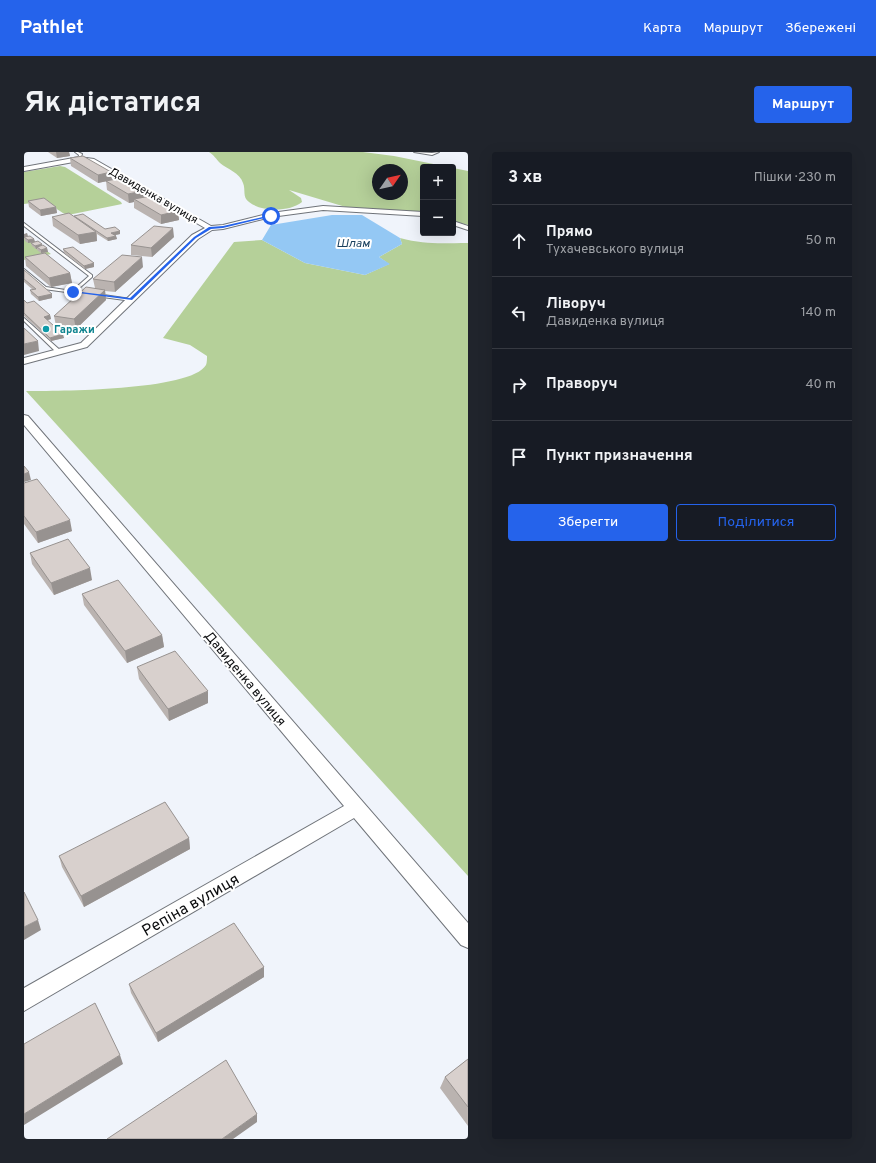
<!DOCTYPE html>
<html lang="uk">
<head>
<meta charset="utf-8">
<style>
  :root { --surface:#171b24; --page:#20242c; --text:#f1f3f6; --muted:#9ea1a6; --line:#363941; --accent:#2563eb }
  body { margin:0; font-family:Overpass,sans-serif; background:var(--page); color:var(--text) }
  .controls { position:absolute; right:12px; top:12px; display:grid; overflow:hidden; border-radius:4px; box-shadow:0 4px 16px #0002 }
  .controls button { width:36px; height:36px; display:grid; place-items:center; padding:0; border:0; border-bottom:1px solid var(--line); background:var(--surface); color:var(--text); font:20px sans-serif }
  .compass { position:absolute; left:348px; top:12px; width:36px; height:36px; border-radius:50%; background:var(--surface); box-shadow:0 4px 16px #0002; rotate:56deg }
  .stop { position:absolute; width:12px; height:12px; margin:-9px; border:3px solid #2563eb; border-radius:50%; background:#fff }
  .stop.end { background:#2563eb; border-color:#fff; box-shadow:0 1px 4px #0008 }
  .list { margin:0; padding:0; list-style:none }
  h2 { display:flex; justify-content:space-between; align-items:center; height:52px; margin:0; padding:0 16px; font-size:17px }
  h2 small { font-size:13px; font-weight:400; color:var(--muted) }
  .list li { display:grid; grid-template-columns:26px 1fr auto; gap:12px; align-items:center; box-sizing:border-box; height:72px; padding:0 16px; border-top:1px solid var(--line) }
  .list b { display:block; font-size:15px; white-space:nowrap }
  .list p { margin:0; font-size:13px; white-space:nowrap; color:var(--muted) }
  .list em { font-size:13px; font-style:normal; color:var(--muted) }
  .actions { display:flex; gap:8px; padding:12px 16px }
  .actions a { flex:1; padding:9px 0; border:1px solid var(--accent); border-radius:4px; text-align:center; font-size:14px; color:var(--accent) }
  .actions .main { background:var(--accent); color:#fff }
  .icon { flex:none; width:22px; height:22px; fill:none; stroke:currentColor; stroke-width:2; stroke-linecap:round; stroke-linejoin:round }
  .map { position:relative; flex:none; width:444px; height:987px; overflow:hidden; border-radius:4px }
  header { display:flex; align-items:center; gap:24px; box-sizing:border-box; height:56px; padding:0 20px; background:var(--accent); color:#fff }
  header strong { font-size:19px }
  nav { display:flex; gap:22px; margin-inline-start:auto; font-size:14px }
  .intro { display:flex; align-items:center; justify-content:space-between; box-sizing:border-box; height:96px; padding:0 24px }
  h1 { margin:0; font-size:28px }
  .button { padding:10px 18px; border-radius:4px; background:var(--accent); color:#fff; font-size:14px; font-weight:700 }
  main { display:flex; gap:24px; padding:0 24px }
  aside { flex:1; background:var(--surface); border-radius:4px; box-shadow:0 4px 16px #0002 }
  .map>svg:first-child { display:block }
  .green { fill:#b5d099; fill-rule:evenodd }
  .water { fill:#94c8f4 }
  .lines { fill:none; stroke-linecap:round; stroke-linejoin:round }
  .lane-casing { stroke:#70747a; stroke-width:2 }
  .street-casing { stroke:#70747a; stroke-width:2 }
  .lane { fill:#fff; fill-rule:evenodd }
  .street { fill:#fff; fill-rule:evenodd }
  .wall { fill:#bab3b0 }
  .shaded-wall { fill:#979290 }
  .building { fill:#d8d0cd; stroke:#979290 }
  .route { fill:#2563eb }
  .culture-dot { fill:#0f9aa8; stroke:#fff; stroke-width:1.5 }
  .labels { text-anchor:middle; stroke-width:4; stroke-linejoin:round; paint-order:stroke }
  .far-street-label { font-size:11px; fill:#0c0d0f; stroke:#fff }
  .far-culture-label { font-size:11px; font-weight:bold; fill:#0d838f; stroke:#fff; text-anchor:start }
  .far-water-label { font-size:12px; font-style:italic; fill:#183f5d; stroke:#fff }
  .street-label { font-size:13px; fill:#0c0d0f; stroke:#fff }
  .near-street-label { font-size:16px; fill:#0c0d0f; stroke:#fff }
</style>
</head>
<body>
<header>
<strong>Pathlet</strong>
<nav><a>Карта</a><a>Маршрут</a><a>Збережені</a></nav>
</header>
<div class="intro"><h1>Як дістатися</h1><a class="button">Маршрут</a></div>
<main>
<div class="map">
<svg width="444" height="987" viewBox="0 0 444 987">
  <rect width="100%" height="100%" fill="#f0f4fb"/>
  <path class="green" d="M185,0H339L370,4L444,19V73L429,69V15H399V61L325,56L265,38L277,46L278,50C266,60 237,60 225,50C218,45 222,38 219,31C216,21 203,17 196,11C192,7 190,3 185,0ZM354,18H378V42H354Z
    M36,14L41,15L97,50L98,52L44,63C36,61 31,54 23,51C16,48 7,51 0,52V20Z
    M0,82L27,102L0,108Z
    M376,86C402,93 418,91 444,91V724L2,239C32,239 167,239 182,213C183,211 183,206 183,204L166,193L139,186L210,90L238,88L281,111L341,123L365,112L355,105L378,92Z"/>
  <path class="water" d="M308,63H338L376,86L378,92L355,105L366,112L341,123L281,111L238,88L247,73Z"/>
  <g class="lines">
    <g class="lane-casing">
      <path id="lane" d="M51,0H54L58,2L56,8L54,7L55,3Z
        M390,0L408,1L415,0L408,3Z
        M0,71L68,123V125L52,139L107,147L109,148L108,149L20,137L0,120V117L22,135L48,139L65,124L0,74Z
        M0,166L37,199V201H33L0,169Z"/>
    </g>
    <g class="street-casing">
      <path id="street" d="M55,5L70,7L187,74L199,73L247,61L299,54L399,60V64L299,58L247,65L199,77L188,78L174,87L63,195L0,212V206L57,191L168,83L181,76L67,10L55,9L0,19V15Z
        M429,69L444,74V78L429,73Z
        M0,263L4,264L444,771V796L437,793L330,666L0,859V836L320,654L0,273Z"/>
    </g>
    <use href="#lane" class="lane"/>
    <use href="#street" class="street"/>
  </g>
  <path class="wall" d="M24,0H45L46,4L33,6Z
    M46,6L87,20L88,28L74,31L47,14Z
    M82,29L154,59L155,68L137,72L110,56V50L105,51L83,38Z
    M4,49L32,55L33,61L17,64L5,55Z
    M50,64L81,77L96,79V82L91,83L92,84L93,87L84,89L73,82V89L56,92L29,74L28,65H51Z
    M3,81L4,85L10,87L11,90L4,91L1,89L0,85Z
    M150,85L128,105L107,103V93Z
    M7,91L18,94L23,96L24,100L17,101L13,98V97H12L8,94Z
    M39,97L70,115L61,117L40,101Z
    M1,105L46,121L48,131L27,135L2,114Z
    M119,115L91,140L81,139L82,148L52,177L32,174L30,164L71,136L69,127Z
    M0,118L28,146L15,149L7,142L6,138H9L0,130Z
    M0,148L3,151L26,163L27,167L23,168L40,186L27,189L0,164Z
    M0,331L48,379L14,391L0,372Z
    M6,401L68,428L30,443L8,412Z
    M58,442L138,483L140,495L103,511L60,453Z
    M113,515L184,551L145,569L115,527Z
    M165,686L166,697L60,755L38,715L35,704Z
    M240,815V825L134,890L107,841L105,832Z
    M444,907V974L416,936L421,925Z"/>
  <path class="shaded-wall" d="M32,0H45L46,4L33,6Z
    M87,20L88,28L74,31V23Z
    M119,39L120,48L110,47V50L105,51L104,42Z
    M32,55L33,61L17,64L16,58Z
    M154,59L155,68L137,72V63Z
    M149,76L150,85L128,105L127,96Z
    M96,79V82L87,84V81Z
    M72,80L73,89L56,92L54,83Z
    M3,81L4,85H0V82Z
    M92,84L93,87L84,89L83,86Z
    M10,87L11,90L4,91V88Z
    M18,92V96L13,95V97H12L11,94Z
    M23,96L24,100L17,101V98Z
    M118,105L119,115L91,140L90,130Z
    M70,111V115L61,117L60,114Z
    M46,121L48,131L27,135L25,126Z
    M81,138L82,148L52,177L50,167Z
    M28,142V146L15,149L14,145Z
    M26,163L27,167L21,169L20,165Z
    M39,182L40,186L27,189L26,186Z
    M14,189L15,199L0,203V192Z
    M5,320L7,328L0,330V322Z
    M46,368L48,379L14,391L12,380Z
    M66,416L68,428L30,443L27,431Z
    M138,483L140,495L103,511L101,499Z
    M184,539V551L145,569L144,557Z
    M165,686L166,697L60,755L57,744Z
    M14,768L17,778L0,788V775Z
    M240,815V825L134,890L132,881Z
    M96,903L99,912L0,973V962Z
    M233,962V970L209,987H198Z"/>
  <path class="building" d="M59,4L87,20L74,23L46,6Z
    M97,26L119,39L104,42L82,29Z
    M127,44L154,59L137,63L110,47Z
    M20,46L32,55L16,58L4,49Z
    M45,61L72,80L54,83L28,65Z
    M59,62L81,77L91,75L96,79L87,81L92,84L83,86L50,64Z
    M130,74L149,76L127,96L107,93Z
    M6,84L10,87L4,88L0,85Z
    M14,89L18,92L11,94L7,91Z
    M19,93L23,96L17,98L13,95Z
    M49,95L70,111L60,114L39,97Z
    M21,101L46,121L25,126L1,105Z
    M98,103L118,105L90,130L69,127Z
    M0,118L28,142L14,145L6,138L12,137L0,127Z
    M62,135L81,138L50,167L30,164Z
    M0,148L3,151L10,149L26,163L20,165L39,182L26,186L0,161Z
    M0,176L14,189L0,192Z
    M0,314L5,320L0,322Z
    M13,327L46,368L12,380L0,364V331Z
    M44,387L66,416L27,431L6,401Z
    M94,428L138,483L101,499L58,442Z
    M151,499L184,539L144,557L113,515Z
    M141,650L165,686L57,744L35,704Z
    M0,740L14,768L0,775Z
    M210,771L240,815L132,881L105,832Z
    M71,851L96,903L0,962V892Z
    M444,907V955L421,925Z
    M202,908L233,962L198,987H83Z"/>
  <path class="route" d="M247,63L249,64L199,76L187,77L172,86L108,148L47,140L49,139L106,146L170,85L185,75L199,74Z"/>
  <circle class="culture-dot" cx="22" cy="177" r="4"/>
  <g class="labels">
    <g class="far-street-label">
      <text transform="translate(130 43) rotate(30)" y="4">Давиденка вулиця</text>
    </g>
    <g class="far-culture-label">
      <text x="30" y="181">Гаражи</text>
    </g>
    <g class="far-water-label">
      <text x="329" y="95">Шлам</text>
    </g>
    <g class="street-label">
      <text transform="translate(222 526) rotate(50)" y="5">Давиденка вулиця</text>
    </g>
    <g class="near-street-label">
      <text transform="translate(166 752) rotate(-30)" y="6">Репiна вулиця</text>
    </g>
  </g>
</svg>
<div class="controls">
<button>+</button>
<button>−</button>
</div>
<svg class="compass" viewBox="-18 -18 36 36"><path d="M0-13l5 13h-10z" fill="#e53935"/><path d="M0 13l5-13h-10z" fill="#9ea1a6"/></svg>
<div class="stop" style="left:247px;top:64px"></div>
<div class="stop end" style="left:49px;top:140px"></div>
</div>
<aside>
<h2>3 хв<small>Пішки · 230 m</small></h2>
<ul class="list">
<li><svg class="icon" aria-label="ahead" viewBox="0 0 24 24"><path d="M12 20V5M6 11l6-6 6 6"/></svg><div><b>Прямо</b><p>Тухачевського вулиця</p></div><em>50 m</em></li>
<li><svg class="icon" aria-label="left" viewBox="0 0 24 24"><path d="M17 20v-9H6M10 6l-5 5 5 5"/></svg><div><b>Ліворуч</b><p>Давиденка вулиця</p></div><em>140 m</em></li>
<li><svg class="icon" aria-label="right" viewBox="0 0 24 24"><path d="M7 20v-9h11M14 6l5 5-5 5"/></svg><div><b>Праворуч</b></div><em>40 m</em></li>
<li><svg class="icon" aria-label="arrive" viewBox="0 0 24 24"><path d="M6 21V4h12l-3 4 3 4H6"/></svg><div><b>Пункт призначення</b></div></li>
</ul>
<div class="actions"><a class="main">Зберегти</a><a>Поділитися</a></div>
</aside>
</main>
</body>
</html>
